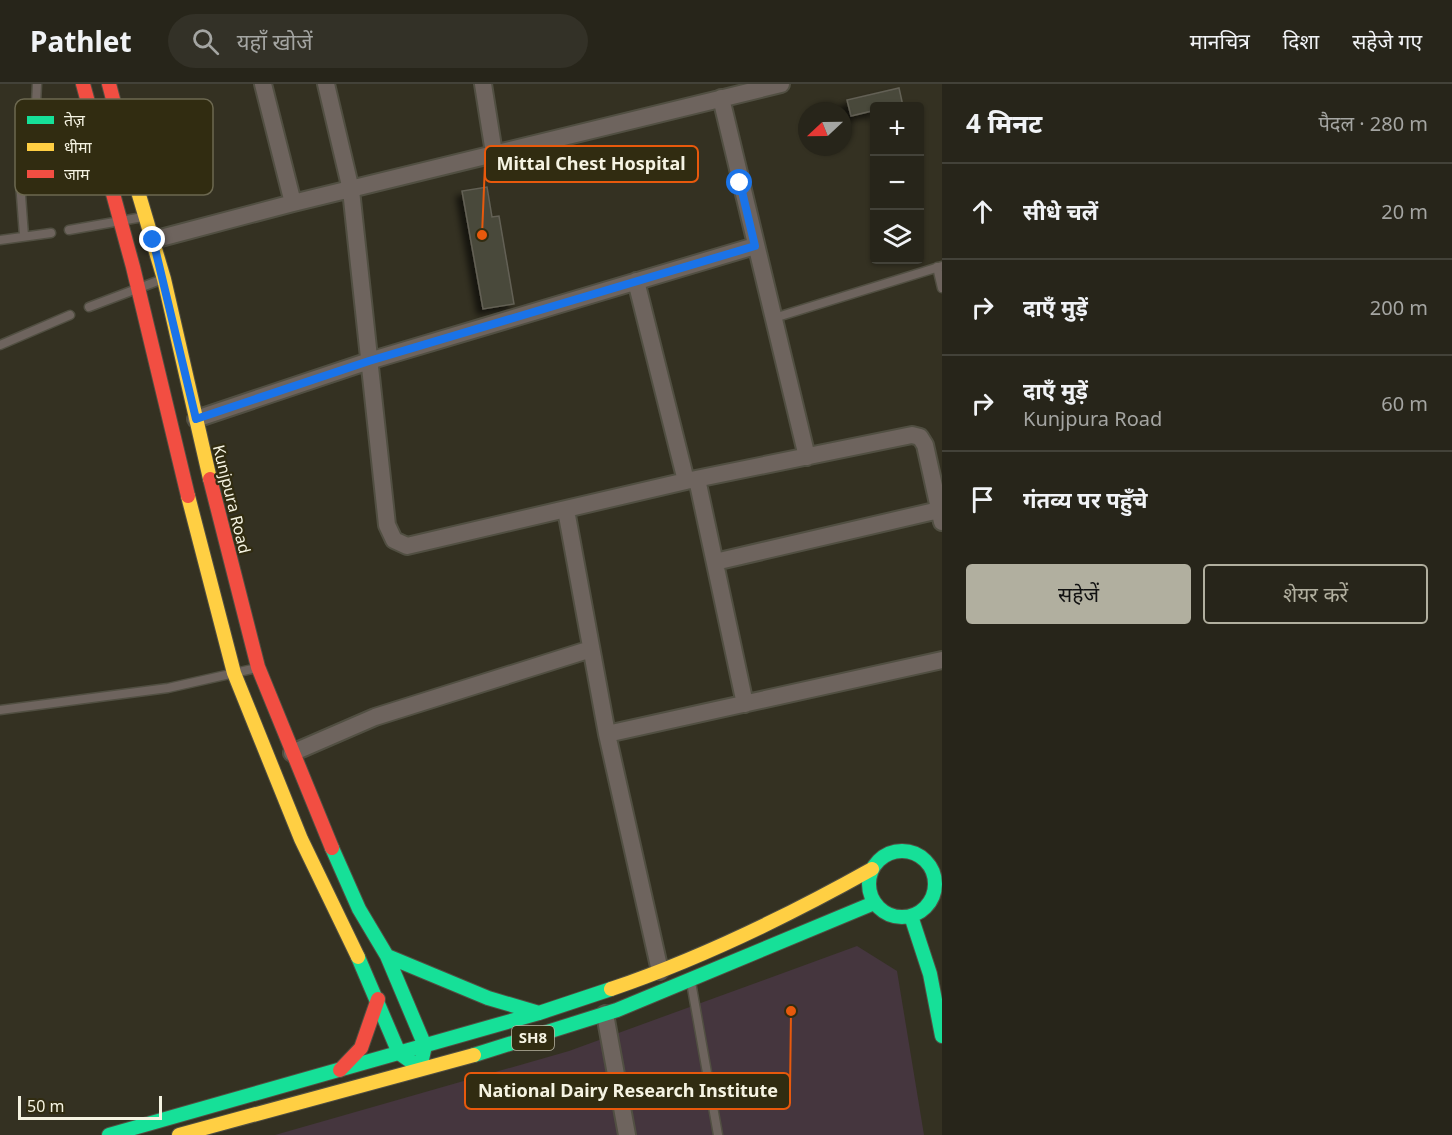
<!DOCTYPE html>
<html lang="hi">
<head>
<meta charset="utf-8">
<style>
  :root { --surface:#27251a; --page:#333127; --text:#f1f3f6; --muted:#a4a5a2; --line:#434239; --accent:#b1af9f }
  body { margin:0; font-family:"Noto Sans","Noto Sans Devanagari",sans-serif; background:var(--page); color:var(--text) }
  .controls { position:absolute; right:18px; top:18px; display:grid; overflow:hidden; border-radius:6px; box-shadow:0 2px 4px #0004 }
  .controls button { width:54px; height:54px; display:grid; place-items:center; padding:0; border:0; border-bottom:2px solid var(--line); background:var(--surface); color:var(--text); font:30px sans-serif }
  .compass { position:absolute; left:798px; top:18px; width:54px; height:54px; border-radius:50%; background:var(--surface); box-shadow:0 2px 4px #0004; rotate:248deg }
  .scale { position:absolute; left:18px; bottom:15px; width:144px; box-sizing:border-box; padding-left:6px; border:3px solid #f5f3e2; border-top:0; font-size:16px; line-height:21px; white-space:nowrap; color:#f5f3e2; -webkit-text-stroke:4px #312c11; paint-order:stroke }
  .stop { position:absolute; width:18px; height:18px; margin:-14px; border:4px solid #1a73e8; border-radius:50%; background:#fff }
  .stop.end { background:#1a73e8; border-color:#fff; box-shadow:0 2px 6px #0008 }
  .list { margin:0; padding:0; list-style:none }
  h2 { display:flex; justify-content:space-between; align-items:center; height:78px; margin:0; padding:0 24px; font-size:26px }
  h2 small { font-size:20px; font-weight:400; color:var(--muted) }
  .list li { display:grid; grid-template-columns:39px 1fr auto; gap:18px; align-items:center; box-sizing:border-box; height:96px; padding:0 24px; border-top:2px solid var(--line) }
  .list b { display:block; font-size:22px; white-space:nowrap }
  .list p { margin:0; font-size:20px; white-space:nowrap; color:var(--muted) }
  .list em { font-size:20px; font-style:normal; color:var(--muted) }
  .actions { display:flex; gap:12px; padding:18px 24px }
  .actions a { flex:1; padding:14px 0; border:2px solid var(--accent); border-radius:6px; text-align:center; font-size:21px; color:var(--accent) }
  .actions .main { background:var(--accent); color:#111 }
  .icon { flex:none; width:33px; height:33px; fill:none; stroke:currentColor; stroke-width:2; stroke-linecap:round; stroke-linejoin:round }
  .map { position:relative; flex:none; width:942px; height:1051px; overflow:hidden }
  header { display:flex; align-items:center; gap:36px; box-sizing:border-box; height:84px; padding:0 30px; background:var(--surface); border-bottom:2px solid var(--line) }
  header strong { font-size:28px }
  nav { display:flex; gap:33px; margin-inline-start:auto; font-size:21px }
  .search { width:420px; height:54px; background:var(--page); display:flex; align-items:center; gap:15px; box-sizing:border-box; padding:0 21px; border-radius:33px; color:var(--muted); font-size:22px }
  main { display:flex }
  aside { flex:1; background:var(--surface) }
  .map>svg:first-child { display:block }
  .commercial { fill:#45363e }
  .building { fill:#49483b; stroke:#636155; stroke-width:1.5; filter:url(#shadow) }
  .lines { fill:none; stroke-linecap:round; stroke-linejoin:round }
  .lane-casing { stroke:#514f42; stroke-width:11 }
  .street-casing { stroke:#514f42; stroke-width:20 }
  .fast-casing { stroke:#514f42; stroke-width:16 }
  .slow-casing { stroke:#514f42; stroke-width:16 }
  .jam-casing { stroke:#514f42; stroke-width:16 }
  .lane { stroke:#6e645e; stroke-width:8 }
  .street { stroke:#6e645e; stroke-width:16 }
  .fast { stroke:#16e098; stroke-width:14 }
  .slow { stroke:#ffcf43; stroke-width:14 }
  .jam { stroke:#f24e42; stroke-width:14 }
  .route { stroke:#1a73e8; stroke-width:8 }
  .labels { text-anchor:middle; stroke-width:4.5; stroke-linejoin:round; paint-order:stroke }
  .shield { fill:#312c11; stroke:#bab7a3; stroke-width:1.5 }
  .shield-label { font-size:15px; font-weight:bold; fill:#f5f3e2 }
  .street-label { font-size:16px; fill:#f5f3e2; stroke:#312c11 }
  .key { fill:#312c11; stroke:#6c6850; stroke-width:1.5 }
  .key-label { font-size:16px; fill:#f5f3e2 }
  .leader { fill:none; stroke:#e8590c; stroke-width:2 }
  .callout-dot { fill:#e8590c; stroke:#312c11; stroke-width:2 }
  .callout { fill:#312c11; stroke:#e8590c; stroke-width:2 }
  .callout-label { font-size:18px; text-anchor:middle; font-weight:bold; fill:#f5f3e2 }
</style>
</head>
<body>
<header>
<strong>Pathlet</strong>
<div class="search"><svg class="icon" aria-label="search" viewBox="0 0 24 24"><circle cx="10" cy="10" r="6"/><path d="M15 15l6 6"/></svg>यहाँ खोजें</div>
<nav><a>मानचित्र</a><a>दिशा</a><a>सहेजे गए</a></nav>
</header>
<main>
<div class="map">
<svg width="942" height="1051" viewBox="0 0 942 1051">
  <defs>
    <filter id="shadow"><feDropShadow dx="-5.5" dy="5.5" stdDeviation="3" flood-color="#0009"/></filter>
  </defs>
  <rect width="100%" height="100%" fill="#343122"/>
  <path class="commercial" d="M857,862L897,887L924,1051H275L569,967Z"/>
  <path class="building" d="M899,4L903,22H874V32L872,27L851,32L847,16Z
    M487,103L492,133L499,132L514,220L483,225L462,107Z"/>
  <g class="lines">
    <g class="lane-casing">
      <path id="lane" d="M69,146L143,133
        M24,152L20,98L35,39L37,0
        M0,156L51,149
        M937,183L942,204
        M89,223L163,195
        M774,234L942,182
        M0,261L70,231
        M0,626L168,604L257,584
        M691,898L718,1051"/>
    </g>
    <g class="street-casing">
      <path id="street" d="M263,0L293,119
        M326,0L351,106L387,441L394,456L407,462L686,397L912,351L920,353L925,361L942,438
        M483,0L494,69
        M721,14L807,373
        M153,156L293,119L781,0
        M636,197L686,397
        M196,335L369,277L755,162
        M697,395L745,620
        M566,426L607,650L660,887
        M715,478L939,426
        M607,650L942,576
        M292,669L375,633L591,565
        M605,930L627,1051"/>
    </g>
    <g class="fast-casing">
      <path id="fast" d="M332,764L359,825L387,872L425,962L420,984L399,969L358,873
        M869 800a33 33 0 1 1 66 0a33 33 0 1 1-66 0Z
        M911,832L930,890L942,952
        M387,872L488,914L539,929
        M474,971L617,926L874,819
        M109,1051L539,929L611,905"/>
    </g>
    <g class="slow-casing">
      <path id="slow" d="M131,84L164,195L210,395
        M188,412L234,589L301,755L358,873
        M611,905C702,874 788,832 872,785
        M179,1051L474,971"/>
    </g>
    <g class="jam-casing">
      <path id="jam" d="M83,0L133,183L188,412
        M109,0L131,84
        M210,395L258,583L332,764
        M340,986L361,964L378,915"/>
    </g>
    <use href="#lane" class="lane"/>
    <use href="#street" class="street"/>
    <use href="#fast" class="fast"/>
    <use href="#slow" class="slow"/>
    <use href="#jam" class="jam"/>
  </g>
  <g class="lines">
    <path class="route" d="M153,156L196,335L369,277L755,162L740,99"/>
  </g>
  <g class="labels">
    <rect class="shield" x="512" y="942" width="42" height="24" rx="4.5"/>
    <g class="shield-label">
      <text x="533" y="959">SH8</text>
    </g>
    <g class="street-label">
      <text transform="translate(232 415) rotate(76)" y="6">Kunjpura Road</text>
    </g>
  </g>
  <rect x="15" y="15" width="198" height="96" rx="9" class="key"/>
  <rect x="27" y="32" width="27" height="8" fill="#16e098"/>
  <rect x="27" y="59" width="27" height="8" fill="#ffcf43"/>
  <rect x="27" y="86" width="27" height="8" fill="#f24e42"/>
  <g class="key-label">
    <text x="64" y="42">तेज़</text>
    <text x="64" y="69">धीमा</text>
    <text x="64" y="96">जाम</text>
  </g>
  <path class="leader" d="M482 151L485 80M791 927L790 1007"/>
  <g class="callout-dot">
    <circle cx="482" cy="151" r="6"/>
    <circle cx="791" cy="927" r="6"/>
  </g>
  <g class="callout">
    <rect x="485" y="62" width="213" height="36" rx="6"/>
    <rect x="465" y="989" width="325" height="36" rx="6"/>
  </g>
  <g class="callout-label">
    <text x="591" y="86">Mittal Chest Hospital</text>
    <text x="628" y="1013">National Dairy Research Institute</text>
  </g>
</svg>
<div class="controls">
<button>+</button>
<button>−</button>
<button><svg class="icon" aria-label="layers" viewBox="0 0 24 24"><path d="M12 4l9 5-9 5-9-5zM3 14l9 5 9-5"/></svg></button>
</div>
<svg class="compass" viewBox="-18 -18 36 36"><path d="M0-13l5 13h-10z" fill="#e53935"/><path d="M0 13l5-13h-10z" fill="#a4a5a2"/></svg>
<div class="scale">50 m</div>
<div class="stop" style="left:740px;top:99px"></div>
<div class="stop end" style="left:153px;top:156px"></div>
</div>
<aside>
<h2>4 मिनट<small>पैदल · 280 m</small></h2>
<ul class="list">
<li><svg class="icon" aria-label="ahead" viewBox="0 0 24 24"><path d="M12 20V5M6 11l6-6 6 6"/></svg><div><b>सीधे चलें</b></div><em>20 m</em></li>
<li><svg class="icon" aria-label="right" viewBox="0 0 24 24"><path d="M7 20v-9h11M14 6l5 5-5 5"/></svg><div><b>दाएँ मुड़ें</b></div><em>200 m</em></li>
<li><svg class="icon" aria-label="right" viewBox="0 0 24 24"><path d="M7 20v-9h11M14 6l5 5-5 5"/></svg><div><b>दाएँ मुड़ें</b><p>Kunjpura Road</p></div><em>60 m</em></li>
<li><svg class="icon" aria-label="arrive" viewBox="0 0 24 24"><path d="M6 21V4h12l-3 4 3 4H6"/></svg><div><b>गंतव्य पर पहुँचे</b></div></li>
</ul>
<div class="actions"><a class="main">सहेजें</a><a>शेयर करें</a></div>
</aside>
</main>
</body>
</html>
